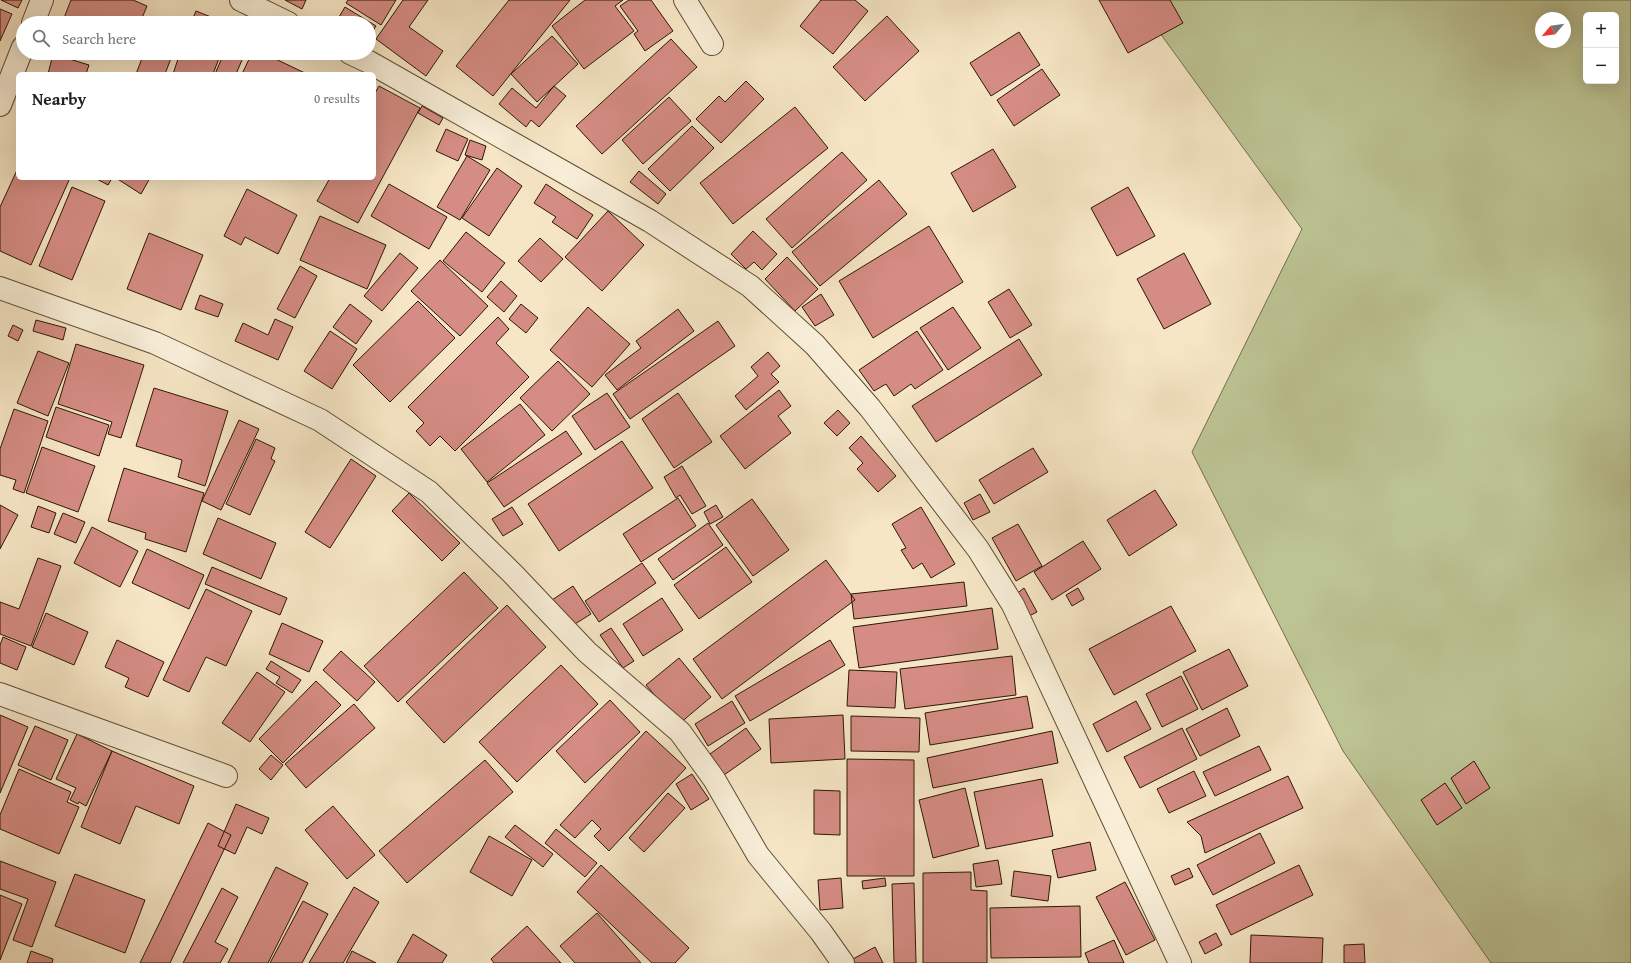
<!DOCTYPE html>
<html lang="en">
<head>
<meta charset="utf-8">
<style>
  :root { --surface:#fff; --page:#f2f2f2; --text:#202124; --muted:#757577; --line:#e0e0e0 }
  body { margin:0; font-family:"Gentium Book Plus",serif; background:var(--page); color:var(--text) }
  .controls { position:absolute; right:12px; top:12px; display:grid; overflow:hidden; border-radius:6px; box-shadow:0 4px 16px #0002 }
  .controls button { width:36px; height:36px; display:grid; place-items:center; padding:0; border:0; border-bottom:1px solid var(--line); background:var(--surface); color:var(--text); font:20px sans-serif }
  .compass { position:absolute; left:1535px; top:12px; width:36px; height:36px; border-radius:50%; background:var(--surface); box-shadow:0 4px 16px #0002; rotate:241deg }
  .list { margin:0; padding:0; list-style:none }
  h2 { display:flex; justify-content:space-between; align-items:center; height:52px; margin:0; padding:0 16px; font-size:17px }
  h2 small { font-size:13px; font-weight:400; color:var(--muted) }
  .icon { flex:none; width:22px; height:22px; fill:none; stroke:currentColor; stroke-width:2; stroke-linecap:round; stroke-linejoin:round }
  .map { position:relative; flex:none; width:1631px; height:963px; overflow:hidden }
  .search { position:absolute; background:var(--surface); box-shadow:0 4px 16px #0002; left:16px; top:16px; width:360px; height:44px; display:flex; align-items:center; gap:10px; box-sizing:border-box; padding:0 14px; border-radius:22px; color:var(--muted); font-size:15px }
  .panel { position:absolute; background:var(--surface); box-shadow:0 4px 16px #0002; left:16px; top:72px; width:360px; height:108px; border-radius:6px }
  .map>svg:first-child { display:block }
  .green { fill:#bdc494; stroke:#746e4b; fill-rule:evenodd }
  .building { fill:#d58c84; stroke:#2c1902 }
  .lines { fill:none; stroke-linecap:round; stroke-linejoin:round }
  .minor-casing { stroke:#5e4c33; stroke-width:24 }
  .minor { stroke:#f9efd9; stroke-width:22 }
</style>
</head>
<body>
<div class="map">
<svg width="1631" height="963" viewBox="0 0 1631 963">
  <rect width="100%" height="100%" fill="#f6e6c5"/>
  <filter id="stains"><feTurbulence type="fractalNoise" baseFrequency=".005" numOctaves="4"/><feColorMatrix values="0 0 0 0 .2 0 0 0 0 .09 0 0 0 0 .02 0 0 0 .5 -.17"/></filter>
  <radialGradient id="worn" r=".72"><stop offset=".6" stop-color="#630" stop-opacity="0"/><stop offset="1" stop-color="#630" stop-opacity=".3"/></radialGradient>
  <path class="green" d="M1136,0H1631V963H1491L1343,751L1192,452L1302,229ZM1586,15H1616V81H1586ZM1541,18H1565V42H1541Z"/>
  <path class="building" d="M1,0H22L18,8Z
    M71,0H133L147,6L140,23H62Z
    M285,0H306L302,9Z
    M348,0H396L381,25L346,3Z
    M403,0H428L409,27L443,51L426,76L376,39Z
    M509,0H570L493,96L456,66Z
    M585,0H623L615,6L634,31L584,69L552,26Z
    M629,0H651L673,31L645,51L634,34L638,31L620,6Z
    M821,0H855L868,11L833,54L800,26Z
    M1099,0H1170L1183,23L1128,53Z
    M345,7L376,26L370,36L369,23H349L339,17Z
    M0,9L12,14L0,41Z
    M196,11L211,17L209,23H191Z
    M887,16L919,51L865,101L833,67Z
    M157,17L173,23H155Z
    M1019,32L1040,65L991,96L970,63Z
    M552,36L578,64L537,102L511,74Z
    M671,39L697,67L602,154L576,126Z
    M144,53H173L165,74H136Z
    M180,53H221L213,74H173Z
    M224,53H245L236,74H215Z
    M252,53H263L307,74H242Z
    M53,54L89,65L86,74H48Z
    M1042,69L1060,95L1014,126L997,100Z
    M746,81L764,99L721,143L696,119L719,96L725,102Z
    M379,86L420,108L358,223L317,201L330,178H374V95Z
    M554,86L566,96L539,127L531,120L526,127L499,104L512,88L536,108Z
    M669,97L691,121L643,164L622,140Z
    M422,106L443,118L439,125L418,113Z
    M795,107L828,148L733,224L700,183Z
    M692,126L714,148L670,191L648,169Z
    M446,129L468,139L458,161L436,151Z
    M470,140L486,146L482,160L465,155Z
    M993,149L1016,187L973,212L951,173Z
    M842,152L867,180L792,248L766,219Z
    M467,156L490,170L460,220L437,207Z
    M18,168V178H70L31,265L0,251V207Z
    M497,168L522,186L489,236L462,218Z
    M639,171L666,194L658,204L630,182Z
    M95,178H112L108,185Z
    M116,178H150L141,194Z
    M879,180L907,214L820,286L792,252Z
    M389,184L447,217L429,249L371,216Z
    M546,184L593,215L577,239L552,222L556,217L534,203Z
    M72,187L105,201L72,280L39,266Z
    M1128,187L1155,236L1117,256L1091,208Z
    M247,189L297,215L278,254L245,237L241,245L224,236Z
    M608,211L644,245L602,291L565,257Z
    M320,216L386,245L367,289L300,260Z
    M929,226L963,282L873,338L839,281Z
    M753,231L777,254L762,270L754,262L746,269L731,254Z
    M466,232L505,263L482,292L443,261Z
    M149,233L203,255L181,310L127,289Z
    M540,238L563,259L541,282L518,261Z
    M400,253L418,268L382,311L364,296Z
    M1184,253L1211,304L1164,329L1137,279Z
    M787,257L818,289L795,311L765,279Z
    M440,260L488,306L460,336L411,291Z
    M300,266L317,276L295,318L277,309Z
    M501,281L517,296L504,312L487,297Z
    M1009,289L1032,325L1010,338L988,302Z
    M821,294L834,315L815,326L802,307Z
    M200,295L223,304L218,317L195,309Z
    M418,301L455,338L390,402L353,365Z
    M350,304L372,321L356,344L333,327Z
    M521,304L538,318L526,333L509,319Z
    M588,307L630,344L592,387L550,350Z
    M953,307L981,348L948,370L920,328Z
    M678,309L694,331L617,390L605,375L641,348L636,341Z
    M498,317L509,329L496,343L529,377L455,451L440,436L430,446L416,431L424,423L408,407Z
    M275,319L293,327L278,360L235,341L243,323L268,335Z
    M36,320L66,328L63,340L33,331Z
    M718,321L735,346L630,419L613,394Z
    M13,325L23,330L18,341L8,336Z
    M330,331L357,349L332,389L304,371Z
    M917,331L943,370L915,389L911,384L894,396L886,384L874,391L859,370Z
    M1019,339L1042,375L936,442L912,406Z
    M76,344L144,365L121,438L108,434L112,422L58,404Z
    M38,351L69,363L48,416L17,403Z
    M768,352L780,366L771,374L779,382L746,410L735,396L758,376L751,367Z
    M558,361L590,394L552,431L520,398Z
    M154,388L228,411L205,486L178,477L182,460L136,446Z
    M779,390L791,406L778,416L791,433L745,469L720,436Z
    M607,393L630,427L595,450L572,416Z
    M678,393L712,442L674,468L642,419Z
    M520,404L545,435L487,482L461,449Z
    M56,407L109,425L99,456L46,437Z
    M14,409L48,421L24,493L13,489L16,480L0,475V449Z
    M838,410L850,423L837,436L824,423Z
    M239,420L259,429L221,510L202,501Z
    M566,431L582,454L504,507L487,483Z
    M861,436L896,476L878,492L857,469L863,463L849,448Z
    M256,439L275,448L271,459L275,461L250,515L226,504Z
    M622,441L653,488L559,551L528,504Z
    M42,447L95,466L78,512L26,493Z
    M1033,448L1048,472L994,504L979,480Z
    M351,459L376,476L330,548L305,532Z
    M682,466L706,506L692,514L680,495L676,498L664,477Z
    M124,468L204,493L186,552L145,539L146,533L108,521Z
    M1155,490L1177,525L1129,556L1107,520Z
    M409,493L460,543L442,561L392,511Z
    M980,494L990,512L973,520L964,503Z
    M678,498L696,526L641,562L623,534Z
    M752,499L789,550L753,576L716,525Z
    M0,505L18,515L0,549Z
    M716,505L723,517L710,524L704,512Z
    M38,506L56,513L49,533L31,527Z
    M512,507L523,524L503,536L492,519Z
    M921,507L955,564L931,578L922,563L913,569L901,550L906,548L892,524Z
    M63,513L85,522L76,543L54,534Z
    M218,518L276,543L261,579L203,554Z
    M708,523L723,545L673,580L658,559Z
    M1018,524L1042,566L1016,581L992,538Z
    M92,527L138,551L120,587L74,563Z
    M1083,541L1101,569L1052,600L1034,572Z
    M726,547L752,582L699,619L674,585Z
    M147,549L204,575L189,609L132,583Z
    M38,558L61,566L31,646L0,634V602L19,609Z
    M826,560L855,600L722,699L693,659Z
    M642,563L656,583L599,622L585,601Z
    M212,567L287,598L280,615L205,584Z
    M464,572L498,608L398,702L364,666Z
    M964,582L967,606L854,619L851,594Z
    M573,586L591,614L570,627L552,600Z
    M1024,588L1037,612L1027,617L1015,595Z
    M1078,588L1084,599L1072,606L1066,595Z
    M206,589L252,611L226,666L206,657L189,692L163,680Z
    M662,598L683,630L643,656L623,624Z
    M507,605L546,647L444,743L406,702Z
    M1171,606L1196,651L1114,695L1089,649Z
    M992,608L998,649L859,668L853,627Z
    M46,613L88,632L74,665L32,647Z
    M282,623L323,641L309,672L269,654Z
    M611,628L634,661L623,668L600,635Z
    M3,637L26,647L17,670L0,663V645Z
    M117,640L164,662L148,697L125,687L129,678L105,667Z
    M830,640L845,665L750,721L735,696Z
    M1229,649L1248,686L1202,710L1183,672Z
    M341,651L375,682L357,701L323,670Z
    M1012,656L1016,695L905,709L900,669Z
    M679,658L711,697L679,724L646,685Z
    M271,661L301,680L292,693L276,683L280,677L266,669Z
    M561,665L598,704L517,782L479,742Z
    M849,670L897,672L895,708L847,706Z
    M257,672L285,692L250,742L222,723Z
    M1181,676L1198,709L1162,727L1146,694Z
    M316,681L341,705L283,763L259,739Z
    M1027,696L1033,728L930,745L925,713Z
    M610,700L640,732L585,783L556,751Z
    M732,701L745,723L708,746L695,724Z
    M1136,701L1151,729L1107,752L1093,724Z
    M354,704L375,728L306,788L285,764Z
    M1227,708L1240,736L1200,756L1186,729Z
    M0,715L28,727L0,793Z
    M843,715L845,759L771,763L769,719Z
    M851,716L920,718L919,752L851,751Z
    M35,726L68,740L51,780L18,765Z
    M746,728L761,749L724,775L710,754Z
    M1182,728L1197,759L1140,788L1124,757Z
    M646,731L686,768L609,851L594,836L601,829L592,820L575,838L560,825Z
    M1052,731L1058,763L933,788L927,758Z
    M77,734L112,751L86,806L79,802L78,804L70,800L76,788L56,779Z
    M1259,746L1271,770L1215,796L1203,772Z
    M112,751L194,786L179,824L136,806L120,844L81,827Z
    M271,755L283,765L271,780L259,769Z
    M847,759L914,760V876H847Z
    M485,760L513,792L407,883L379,851Z
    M1474,761L1490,788L1466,804L1451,778Z
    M19,769L71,792L67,802L79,807L59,854L0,829V815Z
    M1194,771L1206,796L1169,813L1157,789Z
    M692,774L709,799L691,810L676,784Z
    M1288,776L1303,808L1205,853L1201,836L1187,822Z
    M1042,779L1053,836L986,849L974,792Z
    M1445,783L1462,808L1437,825L1421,800Z
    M965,788L979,846L933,858L919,800Z
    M814,790L840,791V835L814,834Z
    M668,793L685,808L644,852L629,838Z
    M236,804L269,818L262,834L247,827L235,854L218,846Z
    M333,806L375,855L347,879L305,830Z
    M208,823L231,835L170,963H140Z
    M515,825L553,854L543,867L505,837Z
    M556,829L597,863L585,877L545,843Z
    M1260,833L1275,863L1213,895L1197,865Z
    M489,836L532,860L512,896L470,872Z
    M1090,842L1096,870L1058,878L1052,850Z
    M998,860L1002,884L976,887L973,864Z
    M0,861L56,882L32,947L13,940L28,899L0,889Z
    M601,865L689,948L675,963H652L577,892Z
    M1299,865L1313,895L1231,935L1216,905Z
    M276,867L308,883L268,963H228Z
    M1189,868L1193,877L1175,885L1171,876Z
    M1014,871L1051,876L1048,901L1011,896Z
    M971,872V890L987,891V963H923V873Z
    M75,874L145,900L125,953L55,926Z
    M841,878L843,908L820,910L818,880Z
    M885,878L886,886L863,889L862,881Z
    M1125,882L1155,940L1126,955L1096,897Z
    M914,883L916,963H894L892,884Z
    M354,887L379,902L343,963H309Z
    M222,888L238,897L215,942L228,949L220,963H183Z
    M0,895L22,904L0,960Z
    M303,901L328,914L302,963H270Z
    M1080,906L1081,957L991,958L990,908Z
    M597,913L641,963H575L560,946Z
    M527,926L561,963H494L491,959Z
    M1216,933L1222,945L1205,954L1199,942Z
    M413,934L447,955L442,963H397Z
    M1251,935L1323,938L1322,963H1250Z
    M1114,940L1124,963H1089L1085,953Z
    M1364,944L1365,963H1344V945Z
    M875,947L883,963H855L853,959Z
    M31,951L53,959L52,963H27Z
    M352,951L376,963H346Z"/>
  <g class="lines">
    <g class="minor-casing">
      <path id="minor" d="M241,0L288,23
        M685,0L712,44
        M33,23L42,0
        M350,53L369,62L650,221L750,286L815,345L870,408L978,549L1013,605L1180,963
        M0,105L23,47
        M0,288L155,343L320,420L429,492L512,573L587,652L680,732L714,779L758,855L821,932L843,963
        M0,694L226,776"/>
    </g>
    <use href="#minor" class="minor"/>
  </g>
  <rect width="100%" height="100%" filter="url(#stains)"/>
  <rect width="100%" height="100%" fill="url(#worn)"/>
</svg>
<div class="controls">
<button>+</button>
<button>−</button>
</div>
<svg class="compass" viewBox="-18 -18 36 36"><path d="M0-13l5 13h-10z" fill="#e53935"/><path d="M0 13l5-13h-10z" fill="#757577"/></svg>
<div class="search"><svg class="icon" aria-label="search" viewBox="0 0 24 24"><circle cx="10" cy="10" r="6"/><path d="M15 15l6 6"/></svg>Search here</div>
<section class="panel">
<h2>Nearby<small>0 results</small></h2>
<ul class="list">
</ul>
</section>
</div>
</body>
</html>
